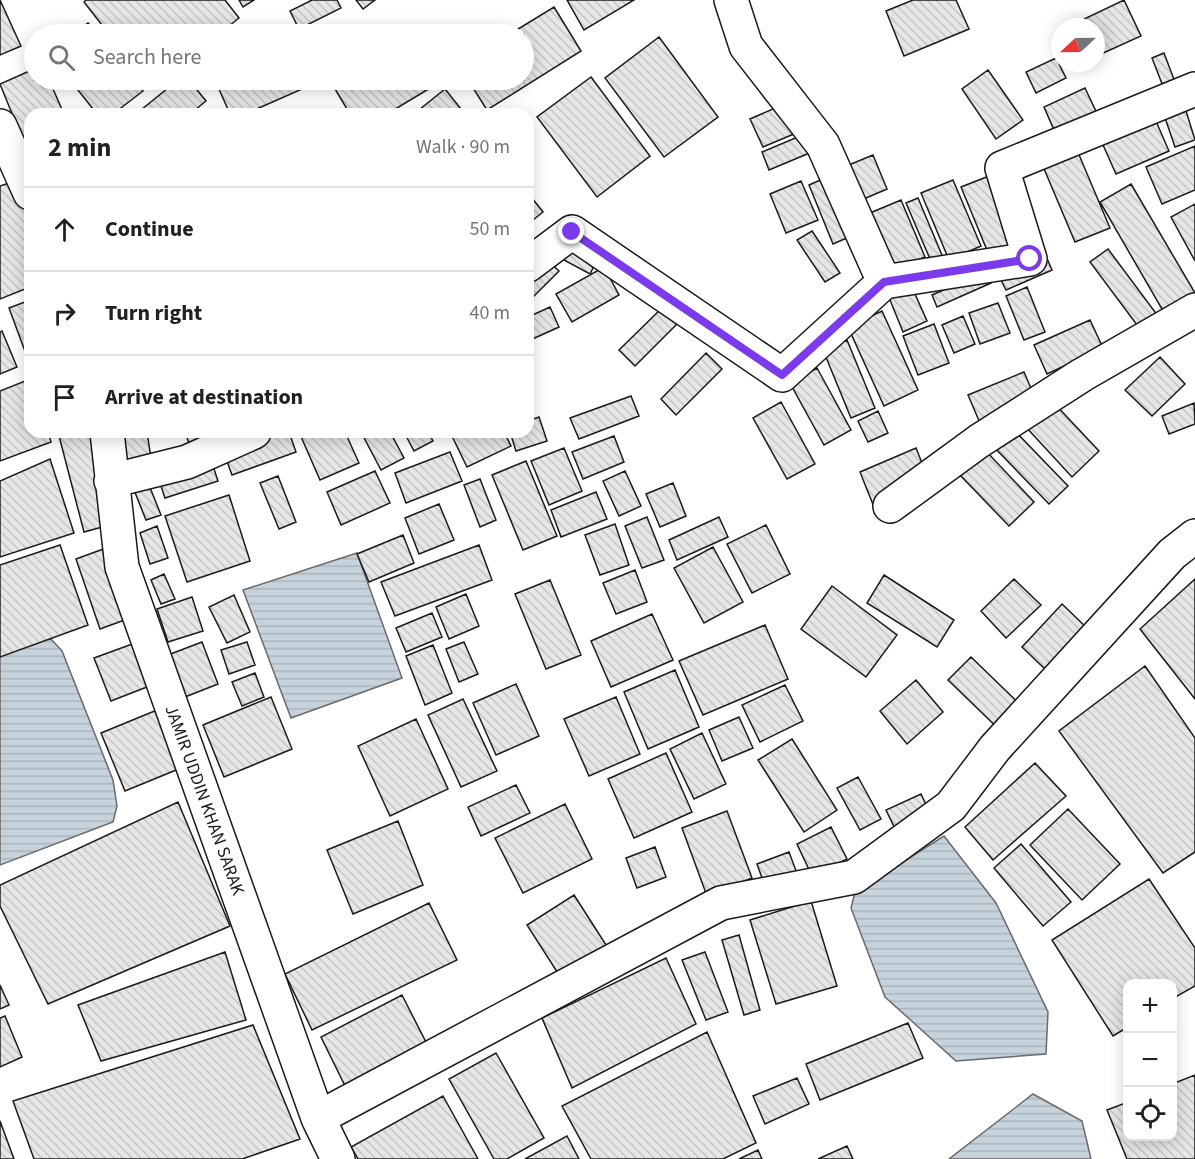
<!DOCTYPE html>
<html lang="en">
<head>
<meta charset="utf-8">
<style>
  :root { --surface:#fff; --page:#f6f6f6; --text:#202124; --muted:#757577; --line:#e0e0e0 }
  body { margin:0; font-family:"Source Sans 3",sans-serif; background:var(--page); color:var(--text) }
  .controls { position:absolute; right:18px; bottom:18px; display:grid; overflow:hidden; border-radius:12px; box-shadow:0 3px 15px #0003 }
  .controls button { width:54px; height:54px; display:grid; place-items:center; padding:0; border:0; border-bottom:2px solid var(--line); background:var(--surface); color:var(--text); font:30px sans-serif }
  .compass { position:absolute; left:1051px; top:18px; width:54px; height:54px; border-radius:50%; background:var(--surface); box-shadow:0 3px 15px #0003; rotate:248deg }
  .stop { position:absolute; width:18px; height:18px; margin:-14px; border:4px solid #7c3aed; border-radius:50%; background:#fff }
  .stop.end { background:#7c3aed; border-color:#fff; box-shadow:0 2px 6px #0008 }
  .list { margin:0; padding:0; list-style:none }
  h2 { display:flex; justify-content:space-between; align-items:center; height:78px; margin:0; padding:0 24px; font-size:26px }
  h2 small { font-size:20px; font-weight:400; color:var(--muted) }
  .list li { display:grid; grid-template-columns:39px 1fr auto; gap:18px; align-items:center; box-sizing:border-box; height:84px; padding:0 24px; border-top:2px solid var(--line) }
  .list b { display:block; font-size:22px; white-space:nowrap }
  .list em { font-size:20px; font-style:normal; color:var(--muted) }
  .icon { flex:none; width:33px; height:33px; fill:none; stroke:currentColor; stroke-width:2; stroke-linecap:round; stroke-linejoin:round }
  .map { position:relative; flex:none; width:1195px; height:1159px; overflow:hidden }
  .search { position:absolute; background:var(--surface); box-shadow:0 3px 15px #0003; left:24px; top:24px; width:510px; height:66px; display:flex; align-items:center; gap:15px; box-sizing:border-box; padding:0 21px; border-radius:33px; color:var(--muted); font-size:22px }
  .panel { position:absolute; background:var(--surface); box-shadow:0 3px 15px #0003; left:24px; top:108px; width:510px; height:330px; border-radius:18px }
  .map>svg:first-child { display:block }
  .water { fill:url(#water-rules); stroke:#6a6a6a; stroke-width:1.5 }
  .building { fill:url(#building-back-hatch); stroke:#1a1a1a; stroke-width:1.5 }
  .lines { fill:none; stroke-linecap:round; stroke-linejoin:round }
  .minor-casing { stroke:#1a1a1a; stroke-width:36 }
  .minor { stroke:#fff; stroke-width:33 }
  .route { stroke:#7c3aed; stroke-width:8 }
  .labels { text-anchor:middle; stroke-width:4.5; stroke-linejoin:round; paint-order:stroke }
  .street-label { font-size:18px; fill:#1a1a1a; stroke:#fff }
</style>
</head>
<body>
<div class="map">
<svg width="1195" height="1159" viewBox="0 0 1195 1159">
  <defs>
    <pattern id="water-rules" width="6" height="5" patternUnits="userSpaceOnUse" patternTransform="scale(1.5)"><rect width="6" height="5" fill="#c6d2dc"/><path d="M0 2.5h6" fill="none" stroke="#aab4bc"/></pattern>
    <pattern id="building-back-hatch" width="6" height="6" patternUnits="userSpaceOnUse" patternTransform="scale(1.5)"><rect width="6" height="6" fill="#e6e6e6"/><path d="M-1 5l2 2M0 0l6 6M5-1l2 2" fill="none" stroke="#c5c5c5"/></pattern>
  </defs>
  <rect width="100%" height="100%" fill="#fff"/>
  <path class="water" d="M357,553L402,678L291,718L243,590Z
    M34,638L51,639L62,651L113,780L117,806L113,822L0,865V653Z
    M944,836L996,903L1048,1012L1046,1054L956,1061L885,997L851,908L855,892Z
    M1033,1094L1082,1121L1091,1159H949Z"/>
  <path class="building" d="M0,0L21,46L0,55Z
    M86,0H225L239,18L219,34H109L84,2Z
    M239,0H254L243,7Z
    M312,0H337L341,8L299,29L290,11Z
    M356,0H375L363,9Z
    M567,0H634L584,30Z
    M913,0H956L969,29L904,56L886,11Z
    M1124,0L1141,36L1099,55L1096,49V27H1086L1082,20Z
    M554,7L581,51L487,110L468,80H524V34H510Z
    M88,23L98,34H74Z
    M271,26L275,34H252Z
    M659,37L718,117L664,157L605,78Z
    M1164,53L1178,90L1166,94L1152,58Z
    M1056,58L1066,78L1036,93L1026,72Z
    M34,69V80H49L64,114H30V158L0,84Z
    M988,70L1023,120L996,139L962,89Z
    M591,77L650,156L597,197L537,117Z
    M70,80H134L143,91L113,114H97Z
    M144,80H161L150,88Z
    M178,80H189L206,101L190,114H136Z
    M215,80H295L300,90L245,114H230Z
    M351,80H427L432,87L387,114H350L335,89Z
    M1085,88L1100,120L1058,139L1044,107Z
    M445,89L465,114H414Z
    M1183,101L1195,140L1175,147L1162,109Z
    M789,102L801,131L763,147L750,119Z
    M1152,112L1169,151L1116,174L1099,136Z
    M812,131L819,149L769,170L762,152Z
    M1195,146V190L1162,204L1146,167Z
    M1077,150L1110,228L1075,242L1042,164Z
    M873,155L887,189L859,201L844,167Z
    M832,175L856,234L833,244L809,185Z
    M989,176L1017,244L989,255L961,187Z
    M953,180L981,246L949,260L921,193Z
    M15,181L30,221V287L0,299V186Z
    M801,181L818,220L786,233L770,194Z
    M1131,184L1195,293V299L1166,316L1100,202Z
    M528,193L543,212L528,224Z
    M918,198L944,260L933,266L906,203Z
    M901,200L925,257L894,270L870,213Z
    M1195,204V261L1171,217Z
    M812,231L840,273L825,282L797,240Z
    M571,241L599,256L590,274L562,259Z
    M1108,249L1158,316L1140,329L1090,262Z
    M543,256L559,271L528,302V271Z
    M1046,256L1052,270L1006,290L999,276Z
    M604,267L619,295L572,322L556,294Z
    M987,271L991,283L937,307L932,295Z
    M911,285L927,321L903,332L888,295Z
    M1027,287L1045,332L1024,340L1006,296Z
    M30,300V352L26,354L9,308Z
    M998,303L1010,333L980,344L969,313Z
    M665,305L681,320L635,366L619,350Z
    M550,307L559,327L528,341V317Z
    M882,311L918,390L884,406L848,327Z
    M963,316L975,344L954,353L942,325Z
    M1090,320L1103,348L1047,374L1034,345Z
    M934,324L949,363L918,375L903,336Z
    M2,331L17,367L0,374V332Z
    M847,340L875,408L851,418L823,350Z
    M706,353L722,369L676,415L661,399Z
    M1160,357L1185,384L1152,416L1125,390Z
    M817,368L851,430L824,445L790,383Z
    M1024,372L1039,407L983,430L968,395Z
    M30,379V432H48L51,442L0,461V391Z
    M631,396L639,416L579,439L570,418Z
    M1052,401L1099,451L1072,477L1025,426Z
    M781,402L815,464L787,479L753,418Z
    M1194,403L1195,424L1169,434L1162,416Z
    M878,411L888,433L868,442L858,421Z
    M539,417L547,441L516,451L510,432H528V421Z
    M1012,428L1068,486L1049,504L993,446Z
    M58,432H105L128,520L84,532Z
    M117,432H147L152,465L123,470Z
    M185,432H213L216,440L191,449Z
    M284,432H289L296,452L232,475L224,453Z
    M299,432H345L359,463L320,480Z
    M361,432H390L404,458L381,470Z
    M404,432H428L433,441L414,451Z
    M450,432H504L511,446L467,467Z
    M614,436L624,462L583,479L572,452Z
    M564,448L582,491L549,505L531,461Z
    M916,448L930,483L874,507L860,472Z
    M985,450L1034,502L1009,526L959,474Z
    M450,452L462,481L406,503L395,473Z
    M50,459L74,533L0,557V481Z
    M211,460L218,481L165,498L158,477Z
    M526,461L557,536L523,550L492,475Z
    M375,471L390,503L341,525L327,492Z
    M625,471L641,506L619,516L603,481Z
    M278,476L296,522L279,529L260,483Z
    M480,479L496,520L480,527L464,485Z
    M673,483L686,516L660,527L646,494Z
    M149,485L161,515L146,520L134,490Z
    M596,492L607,519L561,537L551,510Z
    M229,495L250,561L187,582L165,516Z
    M439,504L454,540L419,554L405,518Z
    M647,517L664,560L642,568L625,526Z
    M719,517L728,537L677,560L669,540Z
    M615,524L629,565L600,575L585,535Z
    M766,525L790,574L752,593L727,544Z
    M157,526L168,558L150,564L140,533Z
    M403,535L414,563L369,582L357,554Z
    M60,545L88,625L0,657V565Z
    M479,545L492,580L395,616L381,582Z
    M713,547L743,602L704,623L674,568Z
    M106,548L130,618L100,629L76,559Z
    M635,570L647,602L616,614L603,583Z
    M164,574L175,599L161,604L151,580Z
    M884,575L954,620L937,647L867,603Z
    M1014,579L1041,605L1006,638L981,611Z
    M1195,579V699L1140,629Z
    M550,580L581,655L546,669L515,594Z
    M832,586L897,635L866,677L801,629Z
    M466,594L479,626L449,639L436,607Z
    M234,595L250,632L227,643L209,607Z
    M192,597L203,631L168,642L157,609Z
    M1062,604L1089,630L1048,672L1022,647Z
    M432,613L442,637L406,652L396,628Z
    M652,614L673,660L611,687L591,641Z
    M765,625L788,679L703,715L679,661Z
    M202,642L218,684L185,697L168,655Z
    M247,642L255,665L229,674L221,650Z
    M464,642L478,674L459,682L446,649Z
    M135,643L152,685L111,701L94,658Z
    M433,645L452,693L425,705L406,656Z
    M971,657L1031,715L1009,739L948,680Z
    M1145,666L1195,738V852L1163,873L1059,731Z
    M675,670L699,727L648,749L624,692Z
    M255,673L264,697L242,706L232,682Z
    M916,680L943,712L907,744L880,711Z
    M516,684L539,736L496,755L473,703Z
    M785,685L803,721L760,742L742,705Z
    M271,697L292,749L224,777L203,725Z
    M616,697L640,754L589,776L564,719Z
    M463,699L497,771L461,787L428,715Z
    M157,710L181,768L125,791L101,733Z
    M739,717L753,748L722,761L709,730Z
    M416,719L448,789L390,816L358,746Z
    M702,733L726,784L694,799L670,749Z
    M792,739L837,810L804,832L758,760Z
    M666,753L692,812L634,838L608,779Z
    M1035,763L1066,796L993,860L965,827Z
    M858,777L881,819L860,830L837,788Z
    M516,785L530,813L481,836L468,807Z
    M921,794L936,826L902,843L886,810Z
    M178,802L230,926L48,1004L0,906V885Z
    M565,804L592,859L523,893L495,838Z
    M1068,809L1120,864L1082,900L1030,845Z
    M727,811L752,878L707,896L682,828Z
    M398,821L423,885L353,914L327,850Z
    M831,827L847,859L812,876L797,844Z
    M1021,844L1071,902L1043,926L994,868Z
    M655,847L666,877L637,888L626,858Z
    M789,852L798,876L766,889L757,864Z
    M1149,879L1195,948V986L1172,999V984H1128V1027L1113,1036L1052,940Z
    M574,895L608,948L561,978L527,925Z
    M811,901L837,986L776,1004L750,920Z
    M429,903L457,960L312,1030L285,974Z
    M739,935L760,1010L744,1015L722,940Z
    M225,952L246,1020L101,1061L78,1005Z
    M705,952L728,1012L706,1020L682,960Z
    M666,958L696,1024L572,1088L542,1018Z
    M0,985L9,1005L0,1009Z
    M402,995L432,1054L350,1096L321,1037Z
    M5,1016L22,1057L0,1067V1018Z
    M908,1023L923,1058L820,1100L806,1064Z
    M253,1025L300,1139L242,1159H34L13,1101Z
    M707,1032L756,1143L723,1159H591L562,1106Z
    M496,1053L544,1138L507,1159H494L449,1079Z
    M1195,1075V1159H1127L1107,1110L1128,1102V1136H1172V1084Z
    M797,1078L809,1104L765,1124L753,1096Z
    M443,1096L478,1159H358L351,1147Z
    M0,1121L14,1159H0Z
    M567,1136L579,1159H525Z
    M847,1146L853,1159H818Z
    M758,1150L762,1159H739Z"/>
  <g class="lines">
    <g class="minor-casing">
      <path id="minor" d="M731,0L746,46L823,145L884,282
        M0,126L30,193
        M528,265L572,232L782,375L884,282L1030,259L1002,168L1195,89
        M107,432L122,567L318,1118L338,1159
        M111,481L187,462L254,432
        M890,506L979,441L1082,375L1195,310
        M318,1118L721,903L854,877L951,806L995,748L1172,554L1195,536"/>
    </g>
    <use href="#minor" class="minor"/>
  </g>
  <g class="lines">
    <path class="route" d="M572,232L782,375L884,282L1030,259"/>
  </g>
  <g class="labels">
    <g class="street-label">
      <text transform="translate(205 800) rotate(70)" y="6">JAMIR UDDIN KHAN SARAK</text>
    </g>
  </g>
</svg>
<div class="controls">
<button>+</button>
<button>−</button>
<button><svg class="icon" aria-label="locate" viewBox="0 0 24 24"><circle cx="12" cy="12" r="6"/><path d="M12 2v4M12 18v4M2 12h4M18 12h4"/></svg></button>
</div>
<svg class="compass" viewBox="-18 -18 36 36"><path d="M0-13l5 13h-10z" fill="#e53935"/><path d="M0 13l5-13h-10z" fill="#757577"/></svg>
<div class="stop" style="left:1030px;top:259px"></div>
<div class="stop end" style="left:572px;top:232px"></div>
<div class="search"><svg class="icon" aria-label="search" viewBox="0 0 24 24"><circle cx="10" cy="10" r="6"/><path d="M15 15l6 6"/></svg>Search here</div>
<section class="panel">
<h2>2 min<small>Walk · 90 m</small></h2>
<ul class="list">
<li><svg class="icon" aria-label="ahead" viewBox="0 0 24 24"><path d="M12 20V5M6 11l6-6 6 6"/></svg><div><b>Continue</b></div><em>50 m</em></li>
<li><svg class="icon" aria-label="right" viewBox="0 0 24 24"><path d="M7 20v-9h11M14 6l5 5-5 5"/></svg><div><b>Turn right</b></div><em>40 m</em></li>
<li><svg class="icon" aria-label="arrive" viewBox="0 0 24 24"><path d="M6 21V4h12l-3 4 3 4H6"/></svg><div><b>Arrive at destination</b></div></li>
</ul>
</section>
</div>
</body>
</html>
